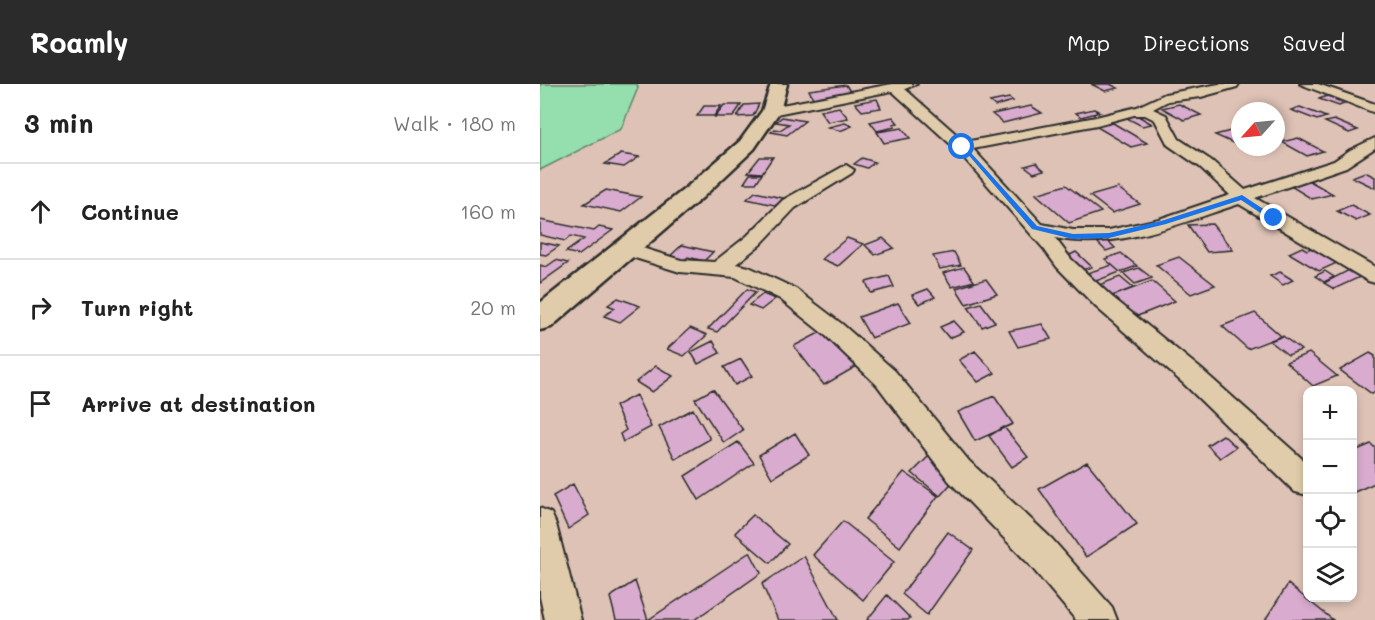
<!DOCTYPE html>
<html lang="en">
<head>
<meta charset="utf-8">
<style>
  :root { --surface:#fff; --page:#f6f6f6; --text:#222; --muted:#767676; --line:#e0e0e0; --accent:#2b2b2b }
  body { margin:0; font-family:Mali,sans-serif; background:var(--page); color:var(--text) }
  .controls { position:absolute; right:18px; bottom:18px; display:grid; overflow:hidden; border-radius:12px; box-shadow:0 3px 9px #0003 }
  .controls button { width:54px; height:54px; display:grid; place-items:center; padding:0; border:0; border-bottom:2px solid var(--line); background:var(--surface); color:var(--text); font:30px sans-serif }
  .compass { position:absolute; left:691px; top:18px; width:54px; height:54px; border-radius:50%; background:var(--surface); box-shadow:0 3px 9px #0003; rotate:243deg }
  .stop { position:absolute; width:18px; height:18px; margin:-14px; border:4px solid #1a73e8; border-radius:50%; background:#fff }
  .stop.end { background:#1a73e8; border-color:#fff; box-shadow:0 2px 6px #0008 }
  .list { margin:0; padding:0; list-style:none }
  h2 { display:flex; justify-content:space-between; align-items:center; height:78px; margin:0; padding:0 24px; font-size:26px }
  h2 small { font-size:20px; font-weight:400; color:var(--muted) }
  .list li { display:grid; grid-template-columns:39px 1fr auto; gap:18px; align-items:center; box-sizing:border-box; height:96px; padding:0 24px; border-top:2px solid var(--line) }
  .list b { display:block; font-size:22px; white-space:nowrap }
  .list em { font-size:20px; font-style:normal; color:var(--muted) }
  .icon { flex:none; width:33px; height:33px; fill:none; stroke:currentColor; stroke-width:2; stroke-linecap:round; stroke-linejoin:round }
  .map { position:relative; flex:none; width:835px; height:536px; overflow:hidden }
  header { display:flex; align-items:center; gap:36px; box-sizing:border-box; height:84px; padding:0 30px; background:var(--accent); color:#fff }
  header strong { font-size:28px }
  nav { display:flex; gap:33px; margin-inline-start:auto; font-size:21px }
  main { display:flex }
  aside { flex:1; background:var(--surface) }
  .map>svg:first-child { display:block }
  .green { fill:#95dead; stroke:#60846c; stroke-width:1.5 }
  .building { fill:#d9accf; stroke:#2b2b2b; stroke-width:1.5 }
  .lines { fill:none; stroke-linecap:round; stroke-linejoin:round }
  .street-casing { stroke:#2b2b2b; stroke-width:4 }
  .secondary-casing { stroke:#2b2b2b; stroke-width:5 }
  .street { fill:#e0ccaa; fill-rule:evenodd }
  .secondary { fill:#e0ccaa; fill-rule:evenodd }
  .route { fill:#1a73e8 }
</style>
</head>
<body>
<header>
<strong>Roamly</strong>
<nav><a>Map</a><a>Directions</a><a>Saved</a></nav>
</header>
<main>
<aside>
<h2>3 min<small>Walk · 180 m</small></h2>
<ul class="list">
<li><svg class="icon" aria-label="ahead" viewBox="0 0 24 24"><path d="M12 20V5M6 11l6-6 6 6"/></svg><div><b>Continue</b></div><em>160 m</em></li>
<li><svg class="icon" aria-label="right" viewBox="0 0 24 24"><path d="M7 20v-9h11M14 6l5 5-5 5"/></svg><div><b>Turn right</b></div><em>20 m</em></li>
<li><svg class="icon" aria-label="arrive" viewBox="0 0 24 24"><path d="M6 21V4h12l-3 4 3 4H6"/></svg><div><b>Arrive at destination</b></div></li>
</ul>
</aside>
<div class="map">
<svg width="835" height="536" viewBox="0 0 835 536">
  <rect width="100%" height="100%" fill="#dec2b5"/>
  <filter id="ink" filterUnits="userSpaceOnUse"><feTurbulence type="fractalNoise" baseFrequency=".0167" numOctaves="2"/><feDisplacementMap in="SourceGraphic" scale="12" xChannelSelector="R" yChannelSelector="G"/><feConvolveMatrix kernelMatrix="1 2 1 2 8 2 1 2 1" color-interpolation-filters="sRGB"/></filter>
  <g filter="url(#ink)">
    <path class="green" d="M0,0H97L98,4L81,45L0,86Z"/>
    <path class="building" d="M551,0H570L578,4L565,7Z
      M306,1L311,9L273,14L269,6Z
      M787,12L800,16L796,17L804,20L799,22L779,15Z
      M469,14L473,17L455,22L450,18Z
      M337,15L341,24L322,27L315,19Z
      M219,20L213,32L197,33L204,21Z
      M639,20L661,31L644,36L622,24Z
      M184,21H201L193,33H175Z
      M164,22H181L174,32H157Z
      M491,22L502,29L463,39L452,30Z
      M299,23L308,34L288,38L280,27Z
      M760,23L786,33L777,36L751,26Z
      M554,25L560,28L541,33L536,29Z
      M593,29L612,40L602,42L583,32Z
      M242,33L265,37L247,51L231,48L235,45L240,46L249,40L236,38Z
      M353,33L358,39L353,40L355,43L337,47L330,38Z
      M794,36L818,46L809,49L785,38Z
      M305,39L312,42L300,47L288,43Z
      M573,39L607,59L591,63L557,43Z
      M362,44L370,54L344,59L337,48Z
      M694,46L700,49V62L675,51Z
      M758,54L783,67L767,72L742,58Z
      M81,70L99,73L84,83L65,80Z
      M220,73H233L222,89L208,88Z
      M322,74L335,78L327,84L314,80Z
      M496,79L504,86L494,89L485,82Z
      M825,88L835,93V104L812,93Z
      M210,90H222L216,99H204Z
      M768,96L793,110L772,115L749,101Z
      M526,101L561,128L529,139L496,110Z
      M578,104L600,120L572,129L550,112Z
      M66,106L101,113L81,128L44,120Z
      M215,108L247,115L239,122L207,115Z
      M811,121L830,131L816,137L797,127Z
      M0,136L54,147L59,143L73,146L39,171L26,168L44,155L31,152L25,157L0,151Z
      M672,140L693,166L667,168L648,141Z
      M307,154L323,160L298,182L282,175Z
      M343,154L354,164L335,171L325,161Z
      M567,156L575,164L566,167L558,159Z
      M0,158L19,162L6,171L0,170Z
      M142,161L173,168L164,177L148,173L143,177L128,174Z
      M762,163L767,166L773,163L799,178L779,187L749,169Z
      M526,167L530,171L536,168L552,183L542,186L521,168Z
      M414,168L421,181L400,185L393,172Z
      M581,169L597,182L580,188L565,175Z
      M639,173L675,201L651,210L616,181Z
      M16,176L28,179L0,199V181L6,183Z
      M572,181L580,188L556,197L547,189Z
      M424,183L434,197L412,203L403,189Z
      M599,184L612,194L595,200L583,189Z
      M809,186L820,193L794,205L784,199Z
      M785,187L794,193L784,198L775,192Z
      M740,188L753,196L743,201L730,192Z
      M349,192L354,203L331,209L326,198Z
      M580,193L593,204L572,212L559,201Z
      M446,195L457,210L426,220L416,204Z
      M612,197L635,217L595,233L573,212Z
      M207,205L216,208L177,248L168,245Z
      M388,205L395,213L379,220L372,211Z
      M223,210L235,215L221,226L209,221Z
      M78,214L100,222L80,238L64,232L75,224L68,221Z
      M358,219L371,239L331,254L319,233Z
      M441,219L455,238L442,243L428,223Z
      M715,229L741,252L708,265L682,242Z
      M414,237L424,248L409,254L400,243Z
      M502,240L511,255L478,263L469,247Z
      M150,244L167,251L144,272L127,265Z
      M285,246L317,282L284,301L254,262Z
      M743,252L761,266L748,271L730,257Z
      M173,257L180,269L158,280L151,268Z
      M435,267L455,289L438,298L419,276Z
      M769,269L797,292L773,302L746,278Z
      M830,269L835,272V308L832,310L800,286Z
      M201,275L212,292L195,301L184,283Z
      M116,282L133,292L112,308L96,298Z
      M173,305L203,346L184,359L155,315Z
      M96,311L111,343L83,358L80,350L86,346L75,322Z
      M454,312L473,340L435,357L418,328Z
      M153,325L170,355L135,375L119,343Z
      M464,343L488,373L472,383L449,352Z
      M255,349L269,371L232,394L219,371Z
      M683,351L696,363L680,374L667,361Z
      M198,358L214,379L159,416L145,392Z
      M831,360L835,364V399L812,409V368Z
      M388,373L416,394L400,412L372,389Z
      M547,378L597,440L546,473L499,405Z
      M364,388L398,412L360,463L325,435Z
      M33,400L49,431L28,445L13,412Z
      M213,431L248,460L230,479L195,449Z
      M303,437L354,478L323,516L273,471Z
      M408,448L433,466L387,531L362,510Z
      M210,468L221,489L154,536H108Z
      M264,472L298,536H238L222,500Z
      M95,497L108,536H76L70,513Z
      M748,500L793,536H725Z
      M347,511L370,534L368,536H327Z"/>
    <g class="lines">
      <g class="street-casing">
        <path id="street" d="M352,0H377L365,5L425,58L556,33L597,23L625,10L679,0H699L697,3L661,13L628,17L613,25L626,31L639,55L672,77L705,106L794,77L810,66L835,54V64L806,83L715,114L835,183V199L828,197L699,120C640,139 578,167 515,154L531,175L572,213L661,285L768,380V411L755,408L643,299L556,223L517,183L504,165L417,66L352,7L231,31L224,27L231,23ZM594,31H605L615,36L628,61L660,83L690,111L619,135L569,146H533L502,140L433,65L557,41Z
          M760,0H778L835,20V29Z
          M306,81L314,86L312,89L255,124L221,160L196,180L209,183L256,205L302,240L355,287L429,377L512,455L572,523L577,536H536L488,479L409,397L337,301L286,252L240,215L195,193L140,188L79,169L76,165L79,161L86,159L141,176L174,178L207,152L243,116Z
          M0,424L11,429L16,440L41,536H5L0,513Z"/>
      </g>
      <g class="secondary-casing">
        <path id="secondary" d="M231,0H247L240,27L214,65L163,113L11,243L0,246V219L147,103L200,57L222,27Z"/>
      </g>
      <use href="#street" class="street"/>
      <use href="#secondary" class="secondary"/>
    </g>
  </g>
  <path class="route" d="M420,61H424L497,142L533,150L569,149L621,137L702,111L737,134L731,136L701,116L626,140L569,154L533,155L492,145Z"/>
</svg>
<div class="controls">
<button>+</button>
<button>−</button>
<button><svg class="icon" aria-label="locate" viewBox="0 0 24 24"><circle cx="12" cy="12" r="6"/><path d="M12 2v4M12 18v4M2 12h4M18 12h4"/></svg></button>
<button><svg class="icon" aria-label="layers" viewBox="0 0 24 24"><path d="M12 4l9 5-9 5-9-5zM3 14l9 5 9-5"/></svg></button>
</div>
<svg class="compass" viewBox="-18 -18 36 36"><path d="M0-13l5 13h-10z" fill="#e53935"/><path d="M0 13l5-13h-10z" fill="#767676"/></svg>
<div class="stop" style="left:422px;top:63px"></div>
<div class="stop end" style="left:734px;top:134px"></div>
</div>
</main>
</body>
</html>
